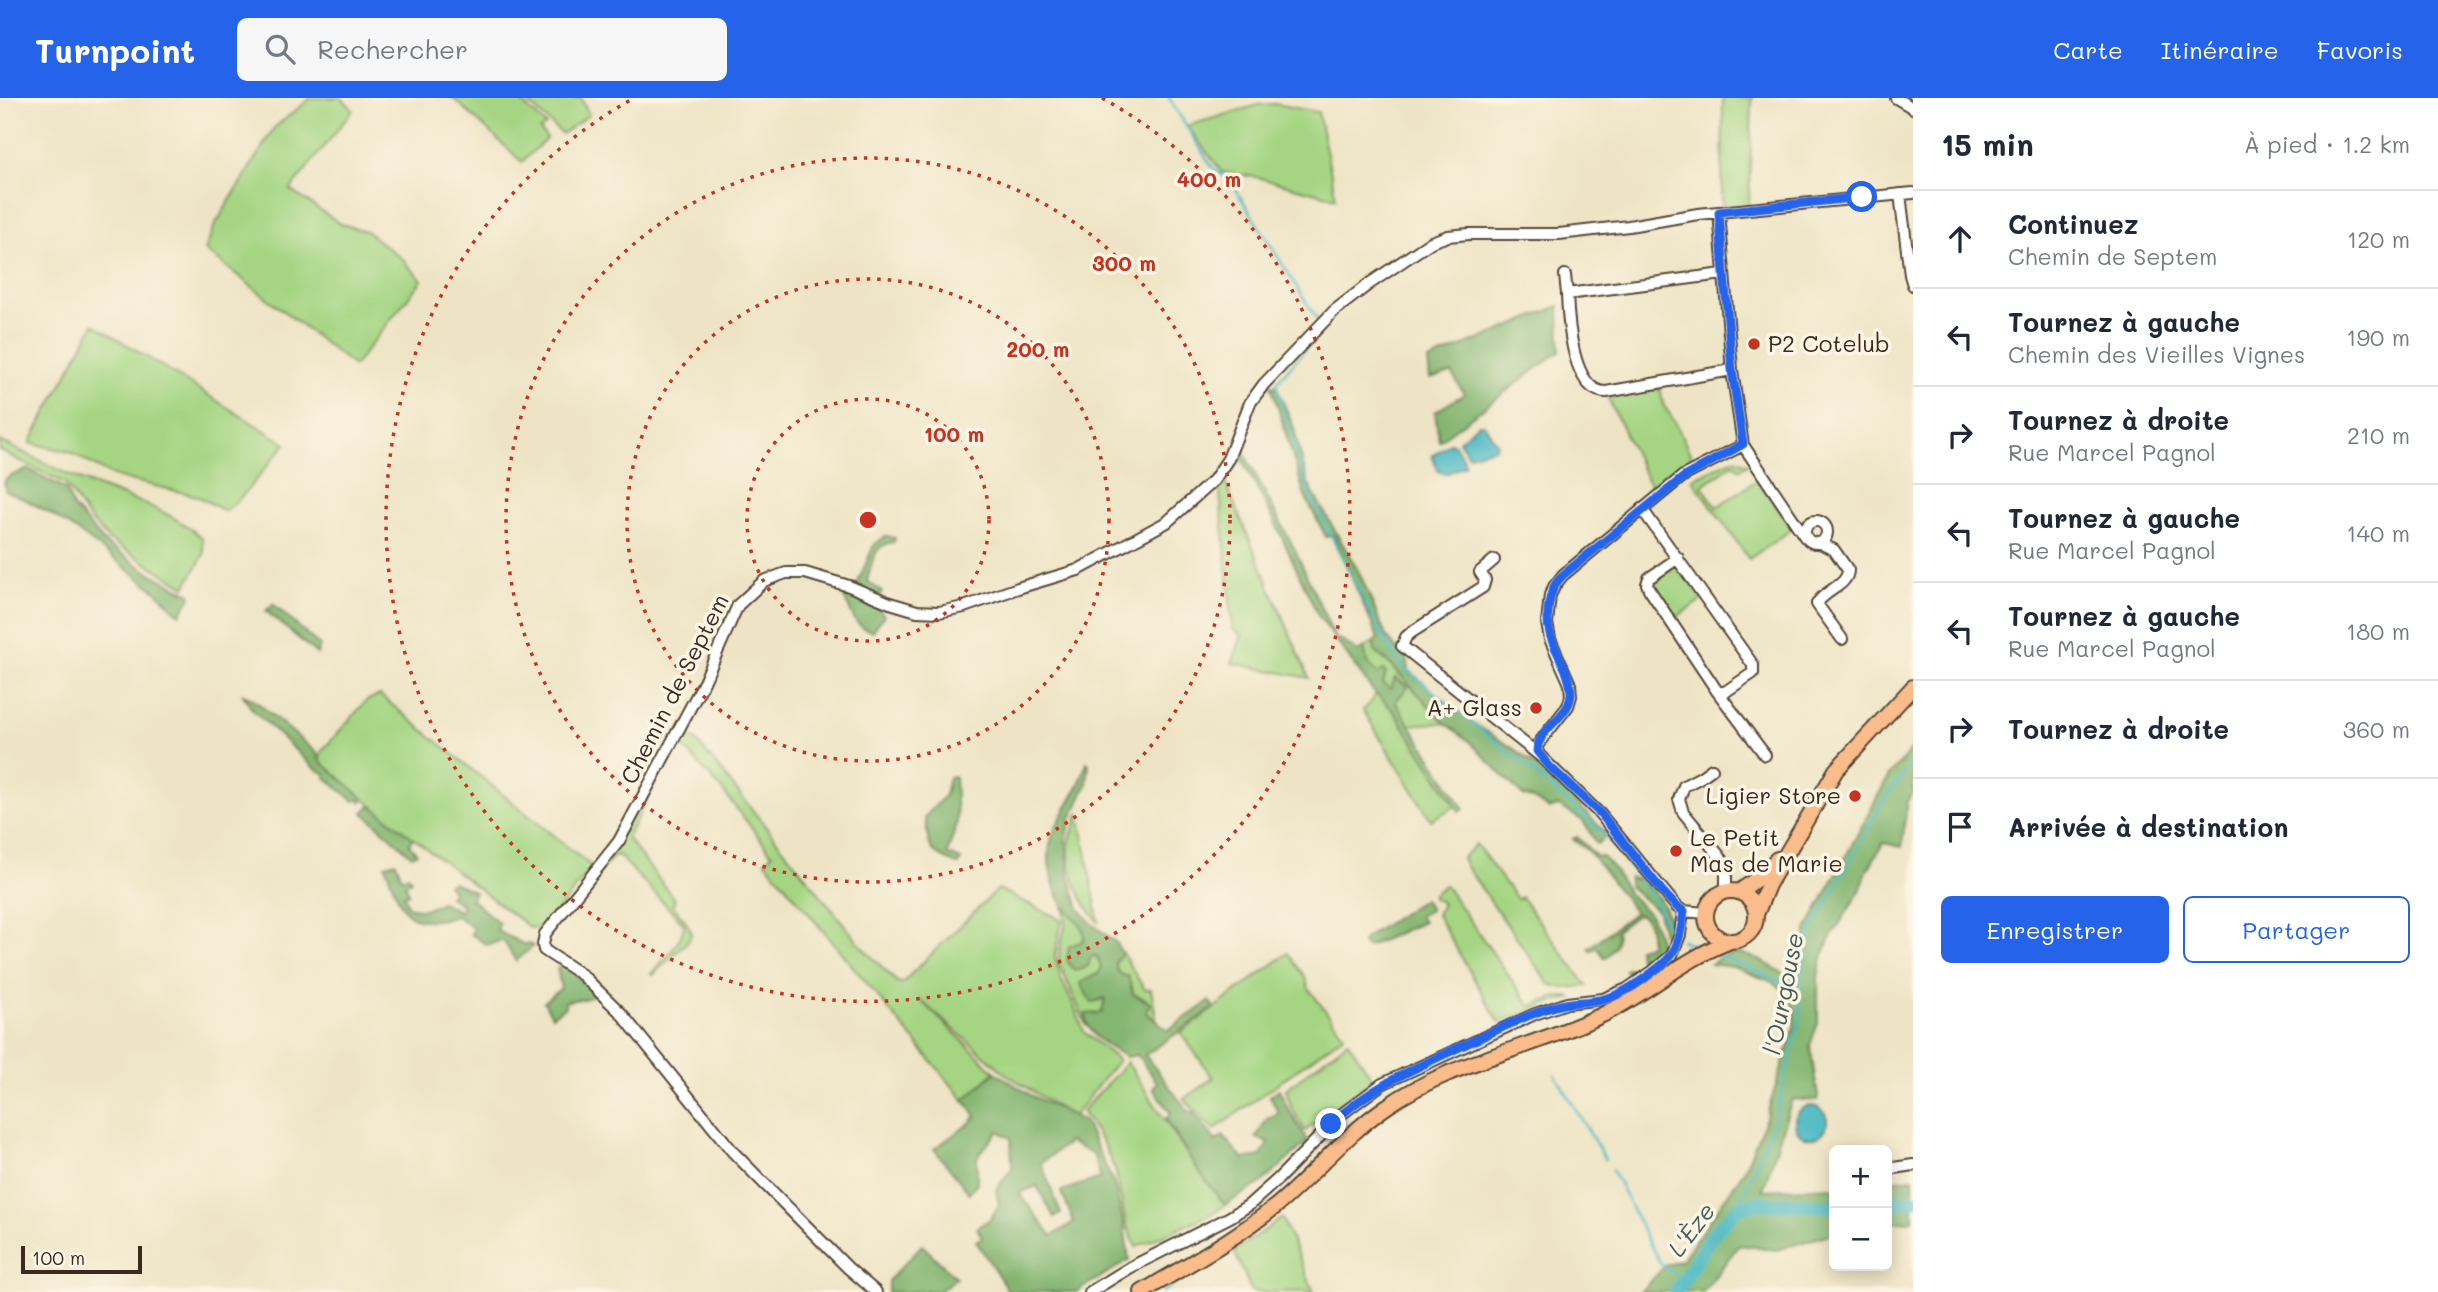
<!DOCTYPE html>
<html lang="fr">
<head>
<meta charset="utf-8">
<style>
  :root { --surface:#fff; --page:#f6f6f7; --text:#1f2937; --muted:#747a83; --line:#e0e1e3; --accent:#2563eb }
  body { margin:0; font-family:Mali,sans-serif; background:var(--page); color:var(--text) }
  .controls { position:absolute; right:21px; bottom:21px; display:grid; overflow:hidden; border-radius:10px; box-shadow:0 4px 18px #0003 }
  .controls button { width:63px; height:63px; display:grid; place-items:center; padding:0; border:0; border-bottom:2px solid var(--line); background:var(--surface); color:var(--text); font:35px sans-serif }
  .scale { position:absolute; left:21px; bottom:18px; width:121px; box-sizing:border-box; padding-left:7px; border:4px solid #3b2a1e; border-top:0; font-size:19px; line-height:24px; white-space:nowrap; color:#3b2a1e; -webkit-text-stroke:5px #fcf5e5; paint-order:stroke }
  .stop { position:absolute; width:21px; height:21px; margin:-16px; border:5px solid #2563eb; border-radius:50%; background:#fff }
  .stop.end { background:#2563eb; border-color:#fff; box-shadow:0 2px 7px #0008 }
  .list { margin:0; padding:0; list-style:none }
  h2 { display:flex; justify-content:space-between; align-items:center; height:91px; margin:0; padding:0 28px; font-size:30px }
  h2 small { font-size:23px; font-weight:400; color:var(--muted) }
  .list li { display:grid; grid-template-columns:46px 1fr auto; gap:21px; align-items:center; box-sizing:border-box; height:98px; padding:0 28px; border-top:2px solid var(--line) }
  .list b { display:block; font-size:26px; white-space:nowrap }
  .list p { margin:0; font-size:23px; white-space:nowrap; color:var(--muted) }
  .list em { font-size:23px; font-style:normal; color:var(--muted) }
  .actions { display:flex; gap:14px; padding:21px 28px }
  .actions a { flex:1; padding:16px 0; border:2px solid var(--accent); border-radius:10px; text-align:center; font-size:24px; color:var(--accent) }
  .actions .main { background:var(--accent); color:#fff }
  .icon { flex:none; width:38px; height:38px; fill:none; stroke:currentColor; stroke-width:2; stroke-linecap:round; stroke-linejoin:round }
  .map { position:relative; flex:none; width:1913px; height:1194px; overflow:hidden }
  header { display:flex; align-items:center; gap:42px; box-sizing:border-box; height:98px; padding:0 35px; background:var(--accent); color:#fff }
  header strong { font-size:33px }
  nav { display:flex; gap:38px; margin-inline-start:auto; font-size:24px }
  .search { width:490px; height:63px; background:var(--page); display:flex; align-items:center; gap:18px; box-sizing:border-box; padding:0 24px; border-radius:10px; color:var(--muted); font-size:26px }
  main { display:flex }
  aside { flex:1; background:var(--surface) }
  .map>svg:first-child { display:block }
  .green { fill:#a5d583; stroke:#708050; stroke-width:2 }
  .forest { fill:#84b671; stroke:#607048; stroke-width:2; fill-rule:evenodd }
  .water { fill:#49b8c2; stroke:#427170; stroke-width:2 }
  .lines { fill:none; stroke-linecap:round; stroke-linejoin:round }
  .stream { stroke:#49b8c2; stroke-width:2.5 }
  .river { stroke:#49b8c2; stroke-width:14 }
  .minor-casing { stroke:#564637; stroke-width:14 }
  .major-casing { stroke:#564637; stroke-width:18 }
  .minor { stroke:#fff; stroke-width:10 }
  .major { stroke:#f9bc8a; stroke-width:14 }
  .route { stroke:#2563eb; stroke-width:9 }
  .ring { fill:none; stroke:#c8321e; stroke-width:3.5; stroke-dasharray:3.5 7 }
  .poi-dot { fill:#c8321e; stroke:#fcf5e5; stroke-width:2.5 }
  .labels { text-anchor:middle; stroke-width:7; stroke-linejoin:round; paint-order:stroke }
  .poi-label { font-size:23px; fill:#3b2a1e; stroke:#fcf5e5; text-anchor:start }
  .street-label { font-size:23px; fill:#3b2a1e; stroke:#fcf5e5 }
  .water-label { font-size:24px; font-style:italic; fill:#405c57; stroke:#fcf5e5 }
  .centre { fill:#c8321e; stroke:#fcf5e5; stroke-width:3.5 }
  .ring-label { font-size:21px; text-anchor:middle; font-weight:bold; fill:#c8321e; stroke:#fcf5e5; stroke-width:7; stroke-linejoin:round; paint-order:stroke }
</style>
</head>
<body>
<header>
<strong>Turnpoint</strong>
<div class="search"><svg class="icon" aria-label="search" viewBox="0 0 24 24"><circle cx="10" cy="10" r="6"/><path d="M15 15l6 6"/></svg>Rechercher</div>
<nav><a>Carte</a><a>Itinéraire</a><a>Favoris</a></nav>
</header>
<main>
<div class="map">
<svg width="1913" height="1194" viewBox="0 0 1913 1194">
  <rect width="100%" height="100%" fill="#fcf5e5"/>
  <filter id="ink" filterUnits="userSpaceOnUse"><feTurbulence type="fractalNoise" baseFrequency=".0143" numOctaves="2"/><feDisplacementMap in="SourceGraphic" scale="14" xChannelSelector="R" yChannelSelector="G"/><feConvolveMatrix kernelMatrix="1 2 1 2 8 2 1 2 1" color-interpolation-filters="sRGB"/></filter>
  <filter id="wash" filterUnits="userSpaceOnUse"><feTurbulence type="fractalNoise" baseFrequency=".00686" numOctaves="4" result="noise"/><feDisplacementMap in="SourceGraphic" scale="28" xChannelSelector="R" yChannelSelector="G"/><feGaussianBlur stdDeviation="1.57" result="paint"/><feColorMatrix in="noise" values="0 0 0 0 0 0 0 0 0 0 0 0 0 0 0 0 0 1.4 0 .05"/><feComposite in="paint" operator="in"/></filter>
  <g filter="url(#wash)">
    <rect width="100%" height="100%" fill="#eee4c5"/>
    <path class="green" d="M311,0H342L353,12L290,92L341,126L366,133L400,159L422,182L354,268L205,152L215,127L274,30Z
      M453,0H517L546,27L540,32L547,40L522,64Z
      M523,0H581L589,17L562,36Z
      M1723,0H1752L1749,108L1725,110L1722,108Z
      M1275,6L1318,14L1336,100L1256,79L1222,74L1187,28L1258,7Z
      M94,226L286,346C265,367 249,396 225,413L197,398L113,378L70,354L30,345Z
      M1660,290L1664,308L1675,324L1694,364L1655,390L1647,382L1608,300Z
      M0,343C26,355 51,369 77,380C121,399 166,408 202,440L204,456L185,489L108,441L87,418L65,385L0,353Z
      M1734,361L1748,366L1740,371L1733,366L1702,388L1717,409L1757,382L1792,431L1749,461L1692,381Z
      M1224,382L1309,580L1232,565L1242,537L1233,532L1219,385Z
      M1674,468H1678L1703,501L1674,521L1653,490V485Z
      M1374,544L1375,553L1393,569L1448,626L1437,625L1409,627L1395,604L1407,588L1396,580L1392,591L1383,586L1367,564L1364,550Z
      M1376,595L1393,612L1456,708L1431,722L1363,612L1373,602Z
      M380,597L592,769L543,832L529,829L378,713L320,663L321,654L367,602Z
      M682,633L695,642L713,663L863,850L897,884L902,885L998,791L1062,822L1055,858L1061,881L1074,908L1084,934L1118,962L1073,1019L1006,976L920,902L995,974L964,1002L765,763L772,756L719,688L683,649L674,651L670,656L627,740L675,802L672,807L685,822L692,835L688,843L653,877L651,876C662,862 683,845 684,826L618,757L614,758L596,778Z
      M1079,715L1099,825C1082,804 1067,776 1069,748C1070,737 1076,725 1079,715Z
      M1476,746L1518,802L1521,799L1587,888L1564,890L1549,886L1465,767L1462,760Z
      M1445,787L1530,908C1544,903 1558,896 1573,900L1550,905L1499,924L1437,817L1442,805L1433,800V796Z
      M1063,808C1090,832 1091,836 1067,862L1073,871L1081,872L1091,859L1097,858L1101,870L1099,875L1105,899L1102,915L1086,925L1087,929L1059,865C1057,843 1071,830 1063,808Z
      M1122,855L1145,892L1151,891L1156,920L1160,926L1146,914V901L1133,896L1132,887L1118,873L1115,865Z
      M1288,855L1305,879L1309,891L1344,937L1214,1032L1184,1001L1213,980L1181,935Z
      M1348,943L1373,981L1305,1033L1291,1009L1286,991Z
      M1127,964L1197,1071L1225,1107L1214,1115L1136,1149L1126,1126L1116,1074L1104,1047L1082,1013Z
      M1282,1120L1314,1194H1252L1234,1153Z"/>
    <path class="forest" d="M1559,208L1560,253L1439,343L1435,314L1464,296L1452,275L1430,281L1428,263Z
      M1271,287L1277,290L1293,327L1308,386L1360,476L1386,538L1397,551L1406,557L1408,572C1424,585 1439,598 1454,611C1471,624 1489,635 1508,647C1544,671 1578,706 1608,737L1597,746L1583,723L1559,708L1549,711L1533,701L1523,698L1469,643L1443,623L1393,569L1375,553L1374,544L1378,540L1333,437L1326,439L1305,398Z
      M1242,351L1295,452L1336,542L1340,541L1358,554L1364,550L1367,564L1378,576L1383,572L1386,575L1383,585L1391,591L1395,580L1408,589L1395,604L1464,711L1459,713L1393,612L1373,593L1318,517L1274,422L1239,356Z
      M28,371L66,391L73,409L104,444L148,474L190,496L191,499L180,516C169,509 162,497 152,490C106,455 60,415 6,393L4,383L10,378Z
      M886,438L895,440L894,444C873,446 872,465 867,483L882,494L881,497L870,502L884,517L873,533C854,531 851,513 844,499L858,484L874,447Z
      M273,506L320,548L317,556L266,513Z
      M243,597L253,601L316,654L320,663L364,701L361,704L358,701L354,703L325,679L326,676L314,670L252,611Z
      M1913,650V695L1907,703L1902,749L1883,745L1867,773L1860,793L1828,844L1821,864L1818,879V925L1810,947L1818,999L1817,1003L1792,1001L1763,1092L1834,1089V1135L1776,1152L1739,1147L1703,1194H1640L1665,1168L1682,1162L1743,1074L1763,1028L1794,931V914L1791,902L1783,891L1770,883L1733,869L1711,866C1741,841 1765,868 1794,880L1808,829L1888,679Z
      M1087,664L1089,666L1087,686L1071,720L1066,743L1069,778L1079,810L1091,825L1115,844L1122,855L1115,865C1117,872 1119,878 1128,878L1133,896L1150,905L1146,915L1168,932L1210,903L1214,910L1145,957L1188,1013L1194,1015L1216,1043L1223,1038L1243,1061L1261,1058L1268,1045L1256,1039L1268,1020L1279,1016L1270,998L1279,991L1288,1011L1308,1043L1264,1083L1225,1107L1197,1071L1166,1021L1171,1015L1153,991L1157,984L1137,957L1126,959C1109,948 1087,939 1085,916L1102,915L1105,900L1092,905L1080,885L1099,875L1101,870L1097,858L1091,859L1088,868L1081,872L1073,871L1067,862L1069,848L1084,843C1086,825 1071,820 1063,807C1055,795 1049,774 1049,760C1048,736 1062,719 1073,699C1079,688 1083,676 1087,664Z
      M955,678L957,725L947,756L961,762L959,767C926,752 930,754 925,719L945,697L949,679Z
      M371,707L413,740L409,746L417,755L412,758L363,714Z
      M1577,739L1596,758L1603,759L1614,771L1627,794L1651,818L1663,854L1654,866L1631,880L1625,872L1629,870L1634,873L1650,864L1648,858L1639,861L1638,850L1650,847C1650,834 1652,822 1638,816L1616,833C1619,847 1614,851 1605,860L1597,849L1591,853L1589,850L1635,814L1591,756L1573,741Z
      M396,764L402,780L408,777L411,782L405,786L409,795L404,797L408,809C420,813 430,812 441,804L459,813L463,808L449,798L454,794L448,787L453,784L475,794L471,801L499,825L497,833L525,847L528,845L533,848L516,863L503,842L487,847L471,836L473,830L457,818C401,832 403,811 385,767Z
      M1629,779C1660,789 1665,808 1674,837L1666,849L1658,814L1628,787Z
      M1424,801L1430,812L1419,818L1423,824L1367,849L1362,845L1364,841Z
      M562,866L598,895C583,905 579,899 565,904V909L552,918L544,904L561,890L557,870Z
      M995,974L1032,998L1084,1023L1114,1086L1124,1127L1129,1162L1076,1194H1009L976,1143L982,1139L977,1130L990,1121L999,1107L996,1092L1012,1070L1011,1040L998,1033L977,1059V1085L969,1095L934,1051L970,1025L976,1018L964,1002ZM1069,1044L1093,1056L1101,1080L1061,1093L1074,1124L1052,1138L1019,1095L1037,1088L1054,1119L1061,1116L1041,1065Z
      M1913,1080V1122L1887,1125V1083Z
      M922,1147L956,1180L938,1194L927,1192L926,1194H888V1183Z"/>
    <path class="water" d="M1478,326H1484L1497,346L1495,350L1468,357L1459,343Z
      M1450,345L1454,346L1464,361L1465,367L1446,376L1438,373L1432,358Z
      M1795 1024a16 16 0 1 1 32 0a16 16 0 1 1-32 0Z"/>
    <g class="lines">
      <path class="stream" d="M1169,0L1212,69L1231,84L1318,223
        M1321,233L1276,285L1306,388L1380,534L1403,569L1531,672L1601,733L1653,800L1671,837L1675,839
        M1681,842L1701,850
        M1713,855L1798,891
        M1555,976L1605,1061
        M1612,1072L1648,1143L1661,1166L1684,1182
        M1738,1110L1774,1023L1801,917L1798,891L1811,834L1880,708L1898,682L1913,666
        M1162,1194L1225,1156"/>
      <path class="river" d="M1887,1105L1913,1102
        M1676,1194L1712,1137L1738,1110L1757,1105L1834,1108"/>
    </g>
  </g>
  <g filter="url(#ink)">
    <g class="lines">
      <g class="minor-casing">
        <path id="minor" d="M1896,0L1913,10
          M1900,96L1910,177L1913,187
          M1719,114L1732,272L1743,347L1805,439
          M1723,176L1567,196C1568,221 1572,294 1606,294L1732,272
          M1565,177L1567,196
          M1642,411L1753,567V575L1725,594H1718
          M1805 434a11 11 0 1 1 22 0a11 11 0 1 1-22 0Z
          M1820,445L1834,452L1848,472C1848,488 1824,492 1817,506L1842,541
          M1678,460L1649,480L1647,486L1649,491L1717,593L1765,657
          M1494,462L1480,474L1485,482L1483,489L1412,534L1406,539L1402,548L1539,657
          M1712,671L1701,679L1684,688L1679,701L1683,714L1726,766V793
          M1706,815L1683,813L1677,809L1600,716L1539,657L1536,649L1568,608L1571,598L1570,586L1550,541L1547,525L1550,497L1555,487L1563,477L1683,378L1743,347
          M1887,1071L1913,1067
          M876,1194L848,1170L733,1054L621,915L582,877L544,852L543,847L545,836L619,743L704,584L738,507L764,483L786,475H805L849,488L890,505L917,513L939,514L964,509L1018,490L1078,472L1167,424L1214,382L1228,361L1250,305L1264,286L1334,213L1369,186L1431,144L1448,138L1469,136H1559L1629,128L1698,116L1913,95
          M1090,1194L1131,1169L1230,1119L1249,1107L1278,1081L1343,1015L1382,986L1535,916L1567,905L1603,901L1627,891L1652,874L1672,857L1680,837L1683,813"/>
      </g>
      <g class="major-casing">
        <path id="major" d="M1706 818a25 25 0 1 1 50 0a25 25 0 1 1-50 0Z
          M1739,794L1758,780L1777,761
          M1757,814L1768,787L1836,672L1913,589
          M1142,1194C1187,1167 1235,1141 1276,1108C1314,1076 1345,1037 1386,1009C1450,964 1530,951 1600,918C1645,897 1682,862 1728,844"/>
      </g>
      <use href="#minor" class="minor"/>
      <use href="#major" class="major"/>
    </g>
  </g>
  <g class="lines" filter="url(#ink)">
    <path class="route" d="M1331,1026C1372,987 1422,967 1473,943C1500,931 1527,916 1556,908C1572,903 1588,905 1604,901C1624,897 1647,879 1663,866C1679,852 1681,834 1684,813L1677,809L1663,794L1601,716L1548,667L1537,653C1538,629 1573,618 1571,593C1568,560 1542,546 1549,506C1551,494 1554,486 1563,477L1684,379L1743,346L1732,272L1719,114L1862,99"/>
  </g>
  <g class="ring">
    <circle cx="868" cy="422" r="121"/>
    <circle cx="868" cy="422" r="241"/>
    <circle cx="868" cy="422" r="362"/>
    <path d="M1102 0A482 482 0 1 1 634 0"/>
  </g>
  <g class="poi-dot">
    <circle cx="1754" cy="246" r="7"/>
    <circle cx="1536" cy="610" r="7"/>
    <circle cx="1855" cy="698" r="7"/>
    <circle cx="1676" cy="753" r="7"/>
  </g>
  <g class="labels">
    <g class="poi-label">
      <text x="1768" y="254">P2 Cotelub</text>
      <text x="1522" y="618" text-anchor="end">A+ Glass</text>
      <text x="1841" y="706" text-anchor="end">Ligier Store</text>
      <text x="1690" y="748">Le Petit<tspan x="1690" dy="26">Mas de Marie</tspan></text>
    </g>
    <g class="street-label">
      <text transform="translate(675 591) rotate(-63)" y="8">Chemin de Septem</text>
    </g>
    <g class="water-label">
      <text transform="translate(1784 896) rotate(-79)" y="8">l'Ourgouse</text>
      <text transform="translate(1692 1132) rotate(-53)" y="8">L'Èze</text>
    </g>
  </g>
  <circle cx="868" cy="422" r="10" class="centre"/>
  <g class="ring-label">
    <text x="1209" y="89">400 m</text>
    <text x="1124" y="173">300 m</text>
    <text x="1038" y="259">200 m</text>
    <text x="954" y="344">100 m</text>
  </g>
</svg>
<div class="controls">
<button>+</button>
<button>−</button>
</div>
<div class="scale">100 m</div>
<div class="stop" style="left:1862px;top:99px"></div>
<div class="stop end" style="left:1331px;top:1026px"></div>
</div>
<aside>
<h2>15 min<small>À pied · 1.2 km</small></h2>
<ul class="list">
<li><svg class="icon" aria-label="ahead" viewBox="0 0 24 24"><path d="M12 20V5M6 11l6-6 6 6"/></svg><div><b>Continuez</b><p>Chemin de Septem</p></div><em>120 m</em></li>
<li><svg class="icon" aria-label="left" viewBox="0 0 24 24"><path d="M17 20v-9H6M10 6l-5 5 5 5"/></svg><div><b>Tournez à gauche</b><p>Chemin des Vieilles Vignes</p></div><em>190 m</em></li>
<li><svg class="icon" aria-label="right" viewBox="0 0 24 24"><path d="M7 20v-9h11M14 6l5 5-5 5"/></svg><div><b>Tournez à droite</b><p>Rue Marcel Pagnol</p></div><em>210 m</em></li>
<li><svg class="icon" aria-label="left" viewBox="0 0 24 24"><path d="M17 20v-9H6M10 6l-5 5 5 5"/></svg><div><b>Tournez à gauche</b><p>Rue Marcel Pagnol</p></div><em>140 m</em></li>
<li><svg class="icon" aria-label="left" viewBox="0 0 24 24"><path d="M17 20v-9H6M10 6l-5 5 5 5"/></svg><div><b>Tournez à gauche</b><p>Rue Marcel Pagnol</p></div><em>180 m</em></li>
<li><svg class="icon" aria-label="right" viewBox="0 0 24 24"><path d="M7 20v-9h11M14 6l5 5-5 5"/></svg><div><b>Tournez à droite</b></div><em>360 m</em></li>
<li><svg class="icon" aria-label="arrive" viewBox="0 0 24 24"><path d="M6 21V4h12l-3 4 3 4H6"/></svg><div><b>Arrivée à destination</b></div></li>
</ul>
<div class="actions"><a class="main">Enregistrer</a><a>Partager</a></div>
</aside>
</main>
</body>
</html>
